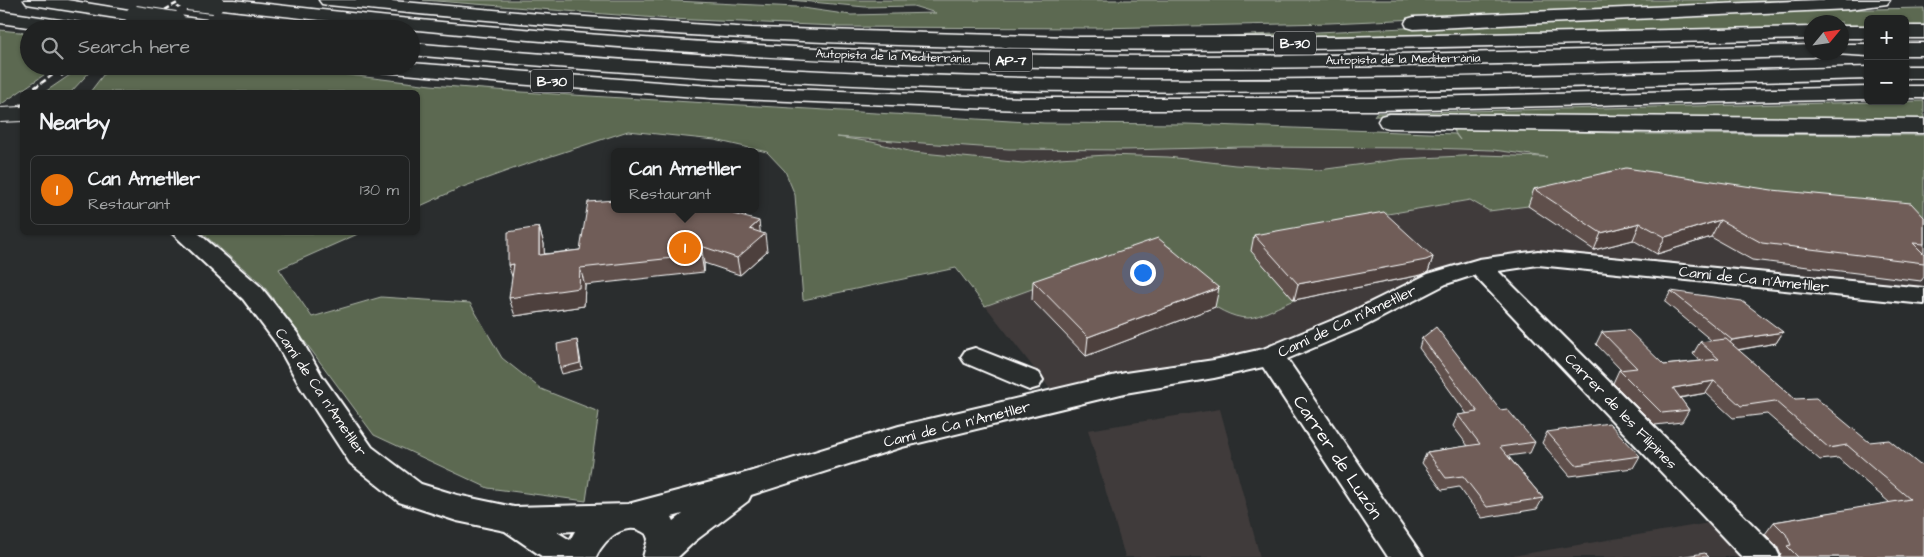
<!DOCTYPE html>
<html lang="en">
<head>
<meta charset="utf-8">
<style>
  :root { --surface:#202222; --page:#2d2f2f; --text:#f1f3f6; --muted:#a2a4a5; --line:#3d3f40; --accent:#0b8043 }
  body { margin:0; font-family:"Architects Daughter",sans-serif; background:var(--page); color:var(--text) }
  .controls { position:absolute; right:15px; top:15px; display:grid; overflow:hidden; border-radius:8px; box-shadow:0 1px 4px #0004 }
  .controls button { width:45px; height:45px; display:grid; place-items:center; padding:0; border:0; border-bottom:1px solid var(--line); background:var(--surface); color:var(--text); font:25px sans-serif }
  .compass { position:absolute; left:1804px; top:15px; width:45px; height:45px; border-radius:50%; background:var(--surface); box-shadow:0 1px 4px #0004; rotate:61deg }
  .you { position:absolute; left:1142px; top:272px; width:18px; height:18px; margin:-12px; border:4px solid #fff; border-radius:50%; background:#1a73e8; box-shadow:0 0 0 8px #1a73e833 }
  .badge { display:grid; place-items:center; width:32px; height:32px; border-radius:50%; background:var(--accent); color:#fff; font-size:16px; font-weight:700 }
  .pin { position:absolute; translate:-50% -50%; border:2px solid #fff; box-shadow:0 1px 5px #0006 }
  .popup { position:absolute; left:611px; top:148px; width:148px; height:65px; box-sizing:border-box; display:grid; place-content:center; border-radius:8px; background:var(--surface); filter:drop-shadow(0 1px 4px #0005); font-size:16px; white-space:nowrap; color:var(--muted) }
  .popup b { font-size:19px; color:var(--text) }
  .popup::after { content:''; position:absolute; left:50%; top:100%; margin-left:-10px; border:10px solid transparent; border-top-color:var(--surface) }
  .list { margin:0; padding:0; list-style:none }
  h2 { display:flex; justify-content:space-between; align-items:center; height:65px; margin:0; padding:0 20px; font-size:21px }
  h2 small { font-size:16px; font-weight:400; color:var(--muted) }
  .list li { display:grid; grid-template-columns:32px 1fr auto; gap:15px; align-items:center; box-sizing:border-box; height:70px; margin:0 10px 10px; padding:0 10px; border:1px solid var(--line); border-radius:8px }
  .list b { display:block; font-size:19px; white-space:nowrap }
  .list p { margin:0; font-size:16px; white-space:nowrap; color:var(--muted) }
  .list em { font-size:16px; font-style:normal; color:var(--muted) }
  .icon { flex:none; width:28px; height:28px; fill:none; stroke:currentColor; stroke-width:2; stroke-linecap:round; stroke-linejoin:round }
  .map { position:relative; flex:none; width:1924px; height:557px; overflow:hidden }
  .search { position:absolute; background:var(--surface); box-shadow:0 1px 4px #0004; left:20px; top:20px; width:400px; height:55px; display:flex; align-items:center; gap:12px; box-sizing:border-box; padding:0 18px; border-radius:28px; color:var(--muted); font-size:19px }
  .panel { position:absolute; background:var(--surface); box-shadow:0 1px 4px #0004; left:20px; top:90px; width:400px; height:145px; border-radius:8px }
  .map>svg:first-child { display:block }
  .built { fill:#3f3b3b }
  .green { fill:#5b6951; stroke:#adb4a8; fill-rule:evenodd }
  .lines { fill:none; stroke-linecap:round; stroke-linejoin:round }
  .minor-casing { stroke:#fff; stroke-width:4 }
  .trunk-casing { stroke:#fff; stroke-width:3 }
  .motorway-casing { stroke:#fff; stroke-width:3 }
  .minor { fill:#2a2d2e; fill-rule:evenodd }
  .trunk { fill:#2a2d2e; fill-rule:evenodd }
  .motorway { fill:#2a2d2e; fill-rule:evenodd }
  .rail { stroke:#fff; stroke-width:2.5; stroke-dasharray:5.5 2.5; stroke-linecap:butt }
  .pedestrian-bridge-casing { stroke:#fff; stroke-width:16; stroke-linecap:butt }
  .motorway-bridge-casing { stroke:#fff; stroke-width:22; stroke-linecap:butt }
  .pedestrian-bridge { stroke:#2a2d2e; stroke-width:14 }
  .motorway-bridge { stroke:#2a2d2e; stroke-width:20 }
  .wall { fill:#5f504c; stroke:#fff }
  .shaded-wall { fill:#4e413e; stroke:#fff }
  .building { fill:#6f5d58; stroke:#fff }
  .labels { text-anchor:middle; stroke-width:4; stroke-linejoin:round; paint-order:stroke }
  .far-street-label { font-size:12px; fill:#fff; stroke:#2a2d2e }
  .shield { fill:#2a2d2e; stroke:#bfc0c0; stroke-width:1 }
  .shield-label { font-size:14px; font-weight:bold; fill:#fff }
  .street-label { font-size:15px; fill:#fff; stroke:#2a2d2e }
  .near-street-label { font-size:18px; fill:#fff; stroke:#2a2d2e }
</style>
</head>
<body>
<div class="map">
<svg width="1924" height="557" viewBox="0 0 1924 557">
  <rect width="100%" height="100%" fill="#2a2d2e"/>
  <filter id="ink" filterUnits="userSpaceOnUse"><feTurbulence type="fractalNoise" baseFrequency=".02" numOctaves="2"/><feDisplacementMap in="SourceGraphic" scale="10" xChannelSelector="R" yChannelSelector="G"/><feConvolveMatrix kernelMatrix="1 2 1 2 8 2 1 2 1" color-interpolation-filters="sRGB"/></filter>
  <g filter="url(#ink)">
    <path class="built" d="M829,136L1009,149L1125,150L1243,147L1427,148L1528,151L1924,189V296L1538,258L1479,266L1270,356L1057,398L956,268L803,300L795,195L785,171L767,152Z
      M1220,409L1260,557H1125L1088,430Z
      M1727,520L1763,557H1506Z"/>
    <path class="green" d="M423,0H655L796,7L851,15L936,13L913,6L865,7L790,0H1836L1329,23L1097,28L833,27L836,26L670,19Z
      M1924,8V27H1905V19H1868V27L1842,28V22H1812L1811,28L1165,39L1776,11Z
      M0,30L29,33V66H57L0,105Z
      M83,66H95L71,92H45Z
      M110,66H275L431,85L522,92L1044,123L1186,124L1455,134L1460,140L1452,128L1645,134L1924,135V224L1528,206L1489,211L1470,200L1370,217L1252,251L1294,300C1283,304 1259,318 1248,318C1216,318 1179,277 1156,257L1174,250L1162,242L985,306L956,268L803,300L795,195L785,171L767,152L715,140L628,131L521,166L460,188L418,207V92H90ZM837,137L1009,149L1125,150L1243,147L1427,148L1493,150L1547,157L1482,155L1402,159L1319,170L1235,165L1168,157L1107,155L1059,158L1023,163L913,152L872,142Z
      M1924,101V120L1558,119L1374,116L1376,113Z
      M202,233H360L279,269L312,317L381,297L470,303L502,358L541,389L599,412L586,501L488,488L374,435L263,285Z"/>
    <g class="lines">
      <g class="minor-casing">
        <path id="minor" d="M171,232H197L261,287L298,334L322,376L372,447L421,484L457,495L514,507L628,504L749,472L899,426L1125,373L1214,360L1263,349L1345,315L1428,274L1479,259L1538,251L1924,288V304L1538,265L1498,271L1775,547L1780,557H1742L1474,275L1446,284L1363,327L1287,359L1423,557H1388L1263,367L1214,378L1125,393L902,447L751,495L748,501L695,541L678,557H643L648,539L646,534C627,519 604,539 596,557H543L505,531L457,521L399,502L350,463L301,388L276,343L243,299ZM683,514L674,521L672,517ZM575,531L570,540L557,532Z
          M975,348L1039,373L1043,380L1039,387L1029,390L965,363L961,357L965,351Z"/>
      </g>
      <g class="trunk-casing">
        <path id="trunk" d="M319,0H381L540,14L752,28L1071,37H1336L1812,27V39C1565,44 1319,52 1073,49C824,46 576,31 328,5L322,4Z
          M1818,0H1890L1887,4L1850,9L1414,29L1407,27L1405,23L1407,19L1414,17Z
          M0,11L80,23L87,25L89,29H41L0,23Z
          M1842,26H1868V38H1842Z
          M1905,26H1924V38H1905Z
          M411,63L711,86L1021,98H1376L1868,87V99L1376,110H1021L711,98L515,84L383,72L376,70L373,66H411Z
          M1905,86H1924V98H1905Z
          M1389,114L1924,119V133L1655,132L1389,128L1381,126L1378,121L1381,116Z"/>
      </g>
      <g class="motorway-casing">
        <path id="motorway" d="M24,0H67L135,11L141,12L144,16L141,20L135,21L33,5L27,4Z
          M207,0H234C505,32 777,51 1050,55C1304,59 1558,50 1812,45V52H1821L1819,55L1812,57C1557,62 1302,71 1047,67C767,62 490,41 214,8L208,7L205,3Z
          M175,16L227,23L234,25L236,29H184L168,26L166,22L168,18Z
          M411,43C635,63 859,76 1084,79C1345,82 1607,74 1868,67V79C1607,86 1345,94 1084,91C859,89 635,75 411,55Z
          M1905,43H1924V55H1905Z
          M1842,44H1868V56L1835,54L1834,52H1842Z
          M1905,66H1924V78H1905Z"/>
      </g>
      <use href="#minor" class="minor"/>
      <use href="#trunk" class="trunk"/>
      <use href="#motorway" class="motorway"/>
      <path class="rail" d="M177,8L193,0
        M130,29L183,0
        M61,76L76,66
        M28,92L66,66
        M0,122L22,104"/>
      <g class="pedestrian-bridge-casing">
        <path id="pedestrian-bridge" d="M0,115L22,114"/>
      </g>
      <g class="motorway-bridge-casing">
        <path id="motorway-bridge" d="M187,0L214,3
          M135,16L175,22"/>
      </g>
      <use href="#pedestrian-bridge" class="pedestrian-bridge"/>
      <use href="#motorway-bridge" class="motorway-bridge"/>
    </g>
    <path class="wall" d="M1534,189L1924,217V277L1921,281L1752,260L1711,237L1657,254L1633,240L1594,250L1528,206Z
      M671,210L746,218L760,233L767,251L740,275L704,263V272L585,285L584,306L515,316L539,227L544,244V254L580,250Z
      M1254,235L1433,257L1428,272L1421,275L1294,300L1251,251Z
      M1033,281L1215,307L1086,356L1032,300Z
      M1671,291L1783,332L1776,343L1738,350L1795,399L1869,442L1920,465L1924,557H1779L1781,555L1777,546L1765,534L1774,522L1890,503L1838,458L1820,460L1767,414L1733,418L1706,393L1680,398L1689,410L1682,422L1655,425L1613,383L1619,370H1621L1596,344L1602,332L1664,365L1701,361L1693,354L1700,342L1712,341L1665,302Z
      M1422,338L1535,442L1530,453L1508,456L1543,498L1537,509L1482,518L1459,487L1442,490L1422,463L1427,452L1468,446L1453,426L1458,415L1467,414L1419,348Z
      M1547,432L1640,456L1633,468L1570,476L1542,443Z"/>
    <path class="shaded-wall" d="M738,209H745L746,221L733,214Z
      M1720,220L1711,237L1657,254L1665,237Z
      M759,221L761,238L765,234L767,251L740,275L737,258L750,229Z
      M1640,223L1633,240L1594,250L1601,233Z
      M539,227L544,244L545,272L539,255Z
      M701,246L704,263V272L701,255Z
      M1433,257L1428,272L1421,275L1294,300L1298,284Z
      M514,264V282L508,265Z
      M580,268L585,285L584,306L515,316L509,298Z
      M1219,288L1215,307L1086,356L1088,337Z
      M1783,332L1776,343L1725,352L1732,340Z
      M577,340L578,345L582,369L562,374L560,368Z
      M1714,381L1706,393L1666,400L1673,388Z"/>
    <path class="building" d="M1626,168L1772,190L1911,203L1924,217V244L1913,243L1924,254V263L1762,243L1720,220L1665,237L1640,223L1601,233L1534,189Z
      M615,200V209H667V211L680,209H738L733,214L759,221L750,229L765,234L737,258L701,246V255L580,268L579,288L509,298L514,264L508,265V232L539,227V255L580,250L588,202Z
      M1384,212L1433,257L1426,260L1298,284L1254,235Z
      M1158,238L1219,288L1088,337L1033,281Z
      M1671,291L1742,301L1783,332L1732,340Z
      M1436,327L1500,410L1507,409L1535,442L1500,447L1543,498L1487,507L1463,476L1446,478L1427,452L1480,444L1458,415L1478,412L1422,338Z
      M1628,330L1664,365L1719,359L1700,342L1726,339L1795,399L1816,398L1869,442L1889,440L1920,465L1924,464V557H1798L1787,546L1791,545L1786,534L1774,522L1910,499L1847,445L1829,448L1775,401L1741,406L1714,381L1673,388L1689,410L1662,413L1619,370L1637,368L1602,332Z
      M577,340L580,363L560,368L557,344Z
      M1609,423L1640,456L1576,465L1547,432Z
      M1705,553L1709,557H1679Z"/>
  </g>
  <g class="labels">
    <g class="far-street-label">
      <text transform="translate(893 56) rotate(2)" y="4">Autopista de la Mediterrània</text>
      <text transform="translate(1403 59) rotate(-1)" y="4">Autopista de la Mediterrània</text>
    </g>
    <g class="shield">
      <rect x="1274" y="31.5" width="42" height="23" rx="4"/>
      <rect x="990" y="48.5" width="42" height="23" rx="4"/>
      <rect x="531" y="69.5" width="42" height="23" rx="4"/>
    </g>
    <g class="shield-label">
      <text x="1295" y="48">B-30</text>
      <text x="1011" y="65">AP-7</text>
      <text x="552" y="86">B-30</text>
    </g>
    <g class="street-label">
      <text transform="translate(1754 279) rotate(6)" y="5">Camí de Ca n'Ametller</text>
      <text transform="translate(1347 321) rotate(-25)" y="5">Camí de Ca n'Ametller</text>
      <text transform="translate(321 392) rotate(56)" y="5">Camí de Ca n'Ametller</text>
      <text transform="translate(1621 411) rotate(46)" y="5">Carrer de les Filipines</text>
      <text transform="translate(957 424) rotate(-14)" y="5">Camí de Ca n'Ametller</text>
    </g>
    <g class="near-street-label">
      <text transform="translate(1338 457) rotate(56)" y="6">Carrer de Luzón</text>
    </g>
  </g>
</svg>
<div class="controls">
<button>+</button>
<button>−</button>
</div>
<svg class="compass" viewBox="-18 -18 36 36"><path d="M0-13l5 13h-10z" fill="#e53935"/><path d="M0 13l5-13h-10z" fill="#a2a4a5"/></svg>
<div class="you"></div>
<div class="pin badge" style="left:685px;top:248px;background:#e8710a">1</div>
<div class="popup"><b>Can Ametller</b>Restaurant</div>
<div class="search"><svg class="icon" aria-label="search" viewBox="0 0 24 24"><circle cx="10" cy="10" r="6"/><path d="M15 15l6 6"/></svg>Search here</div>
<section class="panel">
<h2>Nearby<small></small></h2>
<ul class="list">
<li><span class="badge" style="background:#e8710a">1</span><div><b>Can Ametller</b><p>Restaurant</p></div><em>130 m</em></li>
</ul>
</section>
</div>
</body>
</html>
